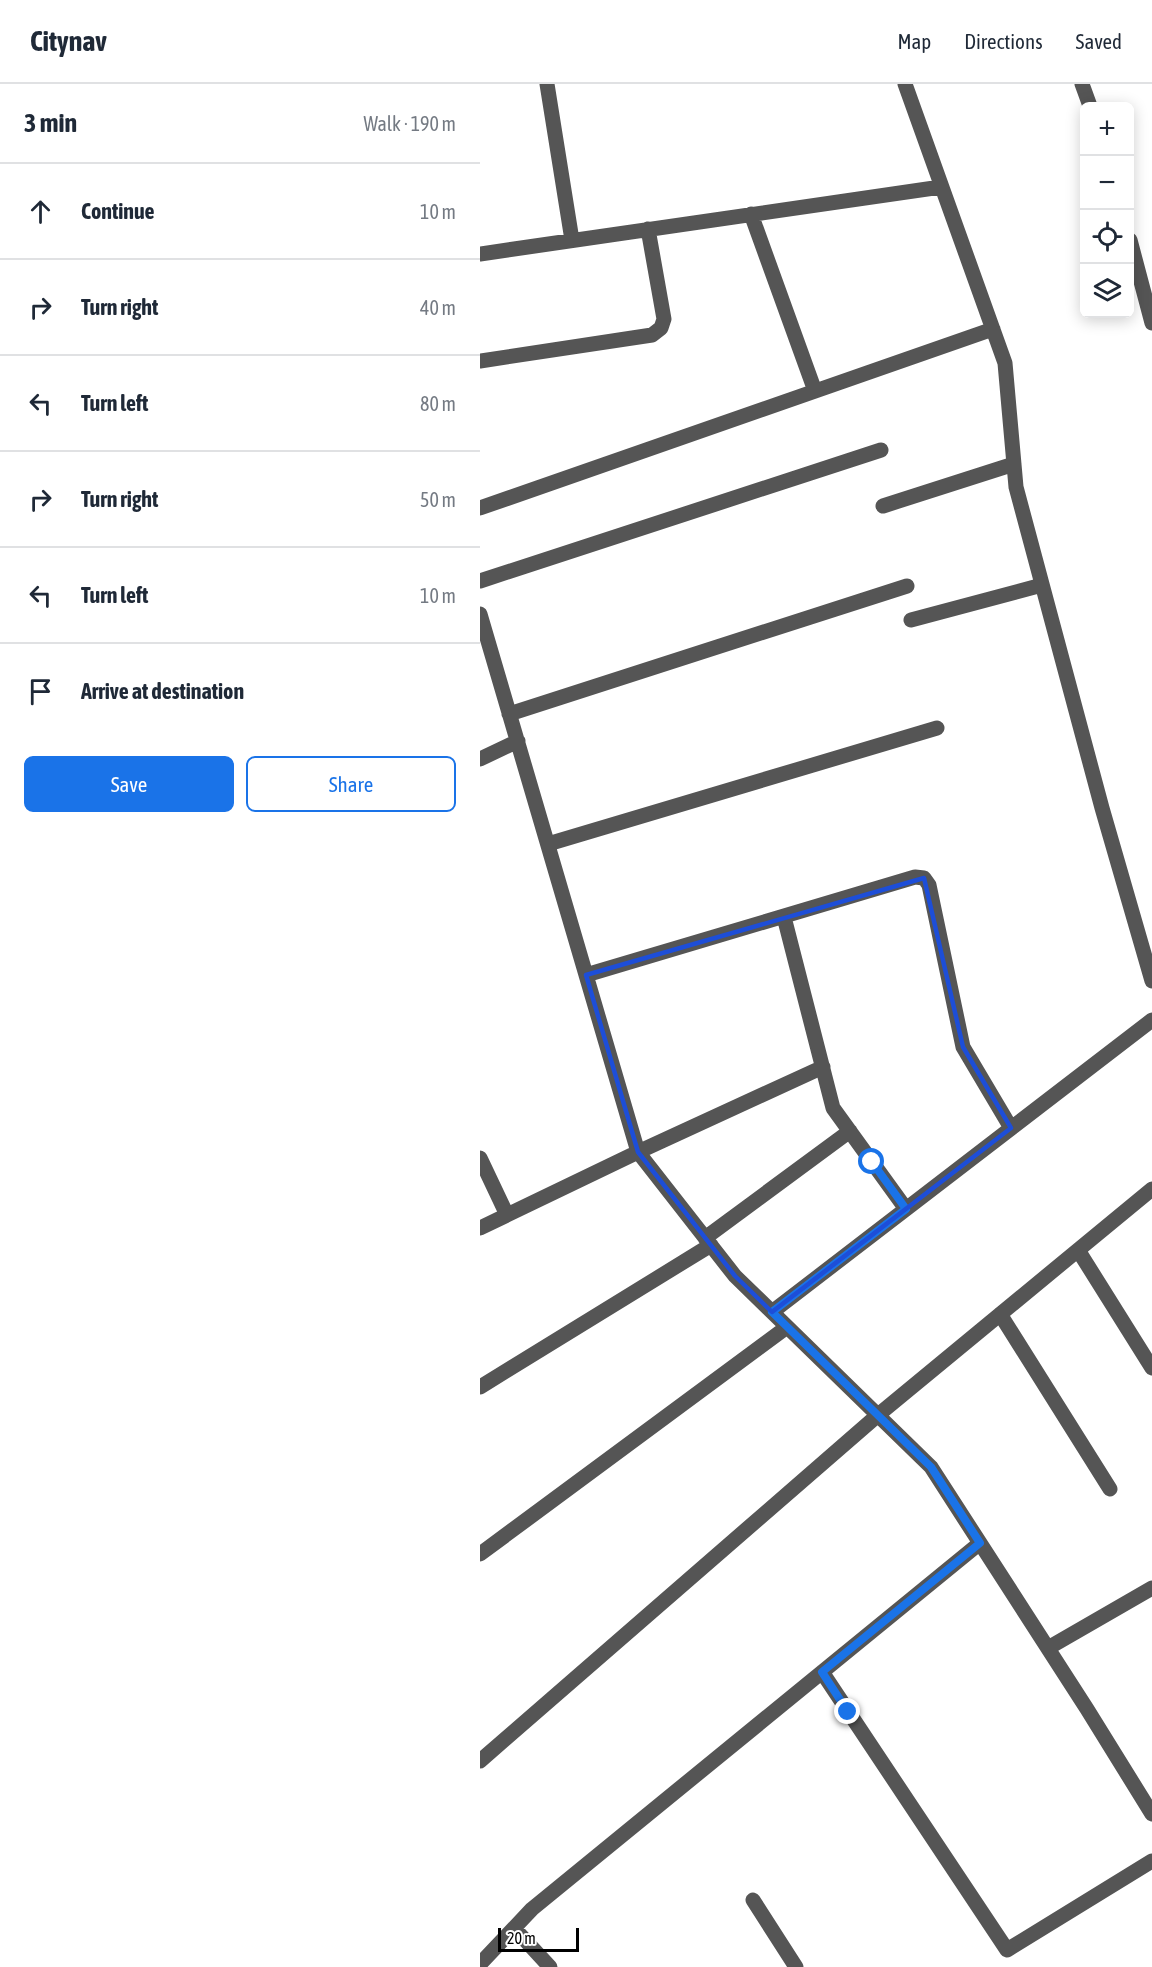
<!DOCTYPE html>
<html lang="en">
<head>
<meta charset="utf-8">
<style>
  :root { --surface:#fff; --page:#f2f2f3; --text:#1f2937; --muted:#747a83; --line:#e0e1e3; --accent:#1a73e8 }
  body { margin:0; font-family:"Asap Condensed",sans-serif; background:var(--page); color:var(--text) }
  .controls { position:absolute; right:18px; top:18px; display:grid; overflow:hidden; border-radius:9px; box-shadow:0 3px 15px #0003 }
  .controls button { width:54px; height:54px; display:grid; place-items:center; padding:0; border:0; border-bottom:2px solid var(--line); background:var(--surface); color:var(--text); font:30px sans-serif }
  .scale { position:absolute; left:18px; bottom:15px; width:81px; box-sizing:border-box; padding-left:6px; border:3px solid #000; border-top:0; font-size:16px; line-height:21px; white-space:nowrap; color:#000; -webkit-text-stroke:4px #fff; paint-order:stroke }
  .stop { position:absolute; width:18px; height:18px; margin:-14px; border:4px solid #1a73e8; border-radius:50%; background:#fff }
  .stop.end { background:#1a73e8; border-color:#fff; box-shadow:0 2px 6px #0008 }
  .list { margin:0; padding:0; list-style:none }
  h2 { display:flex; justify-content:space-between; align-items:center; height:78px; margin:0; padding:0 24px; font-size:26px }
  h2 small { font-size:20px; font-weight:400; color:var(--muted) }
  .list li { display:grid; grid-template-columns:39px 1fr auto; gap:18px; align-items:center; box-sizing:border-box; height:96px; padding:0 24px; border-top:2px solid var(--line) }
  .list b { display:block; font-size:22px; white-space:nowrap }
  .list em { font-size:20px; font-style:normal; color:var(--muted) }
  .actions { display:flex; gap:12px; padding:18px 24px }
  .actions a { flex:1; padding:14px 0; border:2px solid var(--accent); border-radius:9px; text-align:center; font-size:21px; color:var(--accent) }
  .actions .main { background:var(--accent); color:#fff }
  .icon { flex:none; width:33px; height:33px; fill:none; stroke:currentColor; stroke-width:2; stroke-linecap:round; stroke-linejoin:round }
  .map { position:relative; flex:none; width:672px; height:1883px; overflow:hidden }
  header { display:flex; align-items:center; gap:36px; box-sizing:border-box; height:84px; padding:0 30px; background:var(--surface); border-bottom:2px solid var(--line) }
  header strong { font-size:28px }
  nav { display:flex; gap:33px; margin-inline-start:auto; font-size:21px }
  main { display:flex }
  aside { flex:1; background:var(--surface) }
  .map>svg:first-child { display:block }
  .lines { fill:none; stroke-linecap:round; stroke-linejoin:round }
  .minor { stroke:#555; stroke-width:15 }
  .route { stroke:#1a73e8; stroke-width:8 }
  .marked { fill:none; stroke:#1d4ed8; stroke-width:4.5; stroke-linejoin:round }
</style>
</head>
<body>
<header>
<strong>Citynav</strong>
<nav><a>Map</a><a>Directions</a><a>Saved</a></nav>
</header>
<main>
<aside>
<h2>3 min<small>Walk · 190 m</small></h2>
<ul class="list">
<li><svg class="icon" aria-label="ahead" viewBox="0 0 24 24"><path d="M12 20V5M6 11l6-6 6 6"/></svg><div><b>Continue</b></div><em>10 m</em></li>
<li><svg class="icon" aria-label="right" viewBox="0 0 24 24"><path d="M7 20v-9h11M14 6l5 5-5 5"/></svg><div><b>Turn right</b></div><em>40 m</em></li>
<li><svg class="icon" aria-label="left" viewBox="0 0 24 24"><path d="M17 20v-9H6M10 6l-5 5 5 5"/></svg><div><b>Turn left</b></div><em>80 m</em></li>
<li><svg class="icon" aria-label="right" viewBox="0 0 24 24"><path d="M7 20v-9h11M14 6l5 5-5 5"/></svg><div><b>Turn right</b></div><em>50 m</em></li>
<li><svg class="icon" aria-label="left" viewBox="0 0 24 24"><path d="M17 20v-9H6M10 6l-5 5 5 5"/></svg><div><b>Turn left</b></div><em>10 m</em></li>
<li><svg class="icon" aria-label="arrive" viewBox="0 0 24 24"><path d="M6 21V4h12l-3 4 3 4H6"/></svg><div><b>Arrive at destination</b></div></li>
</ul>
<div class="actions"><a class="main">Save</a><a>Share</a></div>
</aside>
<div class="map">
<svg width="672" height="1883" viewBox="0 0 672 1883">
  <rect width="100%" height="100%" fill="#fff"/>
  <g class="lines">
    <path class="minor" d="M67,0L92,156
      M425,0L525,279L536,403L622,724L672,897
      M602,0L610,22
      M271,130L335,307
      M650,156L672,239
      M0,170L461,103
      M0,277L172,251L181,244L184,235L168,145
      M403,422L534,380
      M0,424L513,245
      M0,497L401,366
      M0,530L158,1068L255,1192L451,1383L607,1625L672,1730
      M431,536L562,501
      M29,630L427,502
      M0,675L38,657
      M68,760L457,644
      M304,833L353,1024L426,1125
      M106,891L435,793L444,794L449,801L483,963L531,1044
      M0,1074L27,1131
      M0,1144L158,1068L343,983
      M225,1154L370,1047
      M598,1166L672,1284
      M292,1228L672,936
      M520,1230L630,1405
      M0,1303L231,1161
      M0,1470L307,1243
      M568,1564L672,1504
      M342,1588L527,1866L672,1777
      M0,1677L398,1331L672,1105
      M273,1816L316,1883
      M34,1844L70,1883
      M0,1880L52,1825L500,1459"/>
  </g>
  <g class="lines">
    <path class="route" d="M368,1628L342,1588L500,1459L451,1383L292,1228L426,1125L392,1078"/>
  </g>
  <path class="marked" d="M444,794L483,963L531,1044L292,1228L255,1192L158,1068L106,891Z"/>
</svg>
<div class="controls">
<button>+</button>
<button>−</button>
<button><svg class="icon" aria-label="locate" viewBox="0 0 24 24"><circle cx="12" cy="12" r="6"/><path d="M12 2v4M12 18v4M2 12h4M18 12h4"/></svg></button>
<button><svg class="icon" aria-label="layers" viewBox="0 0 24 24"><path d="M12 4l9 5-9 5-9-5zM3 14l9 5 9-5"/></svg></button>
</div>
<div class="scale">20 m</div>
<div class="stop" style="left:392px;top:1078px"></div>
<div class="stop end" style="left:368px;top:1628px"></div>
</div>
</main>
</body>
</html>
